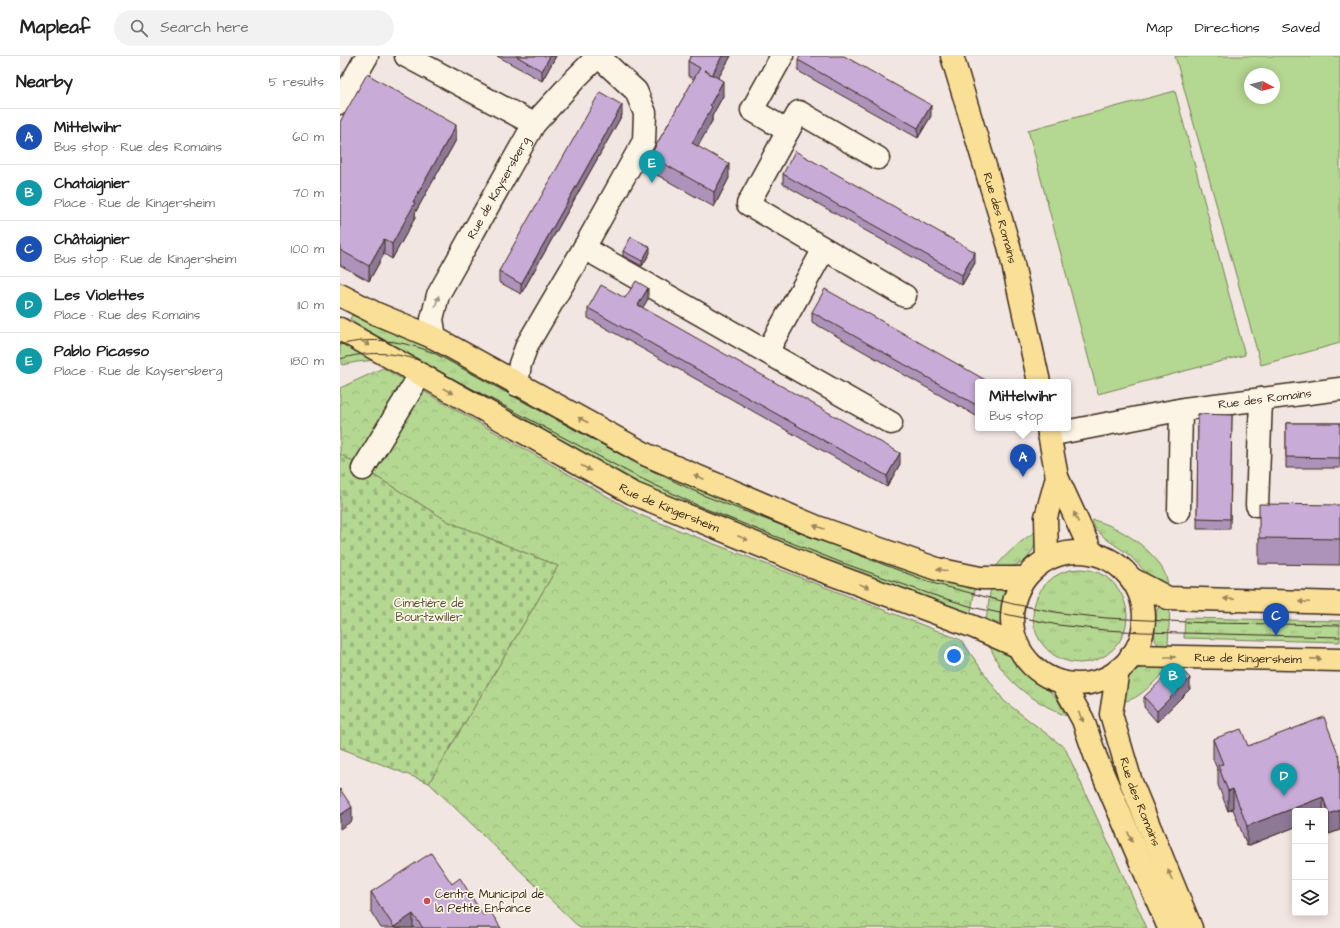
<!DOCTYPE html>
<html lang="en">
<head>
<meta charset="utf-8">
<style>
  :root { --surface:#fff; --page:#f2f2f2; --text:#222; --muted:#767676; --line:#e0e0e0; --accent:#db2777 }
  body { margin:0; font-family:"Architects Daughter",sans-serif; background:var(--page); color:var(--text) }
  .controls { position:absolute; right:12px; bottom:12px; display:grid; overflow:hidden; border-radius:4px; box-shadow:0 2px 10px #0003 }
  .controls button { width:36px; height:36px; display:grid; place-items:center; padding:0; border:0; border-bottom:1px solid var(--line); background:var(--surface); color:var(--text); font:20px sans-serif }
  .compass { position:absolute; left:904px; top:12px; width:36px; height:36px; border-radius:50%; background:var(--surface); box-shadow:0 2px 10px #0003; rotate:97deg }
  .you { position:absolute; left:614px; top:600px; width:14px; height:14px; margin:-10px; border:3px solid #fff; border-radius:50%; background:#1a73e8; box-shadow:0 0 0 6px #1a73e833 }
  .badge { display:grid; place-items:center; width:26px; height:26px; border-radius:50%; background:var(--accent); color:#fff; font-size:13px; font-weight:700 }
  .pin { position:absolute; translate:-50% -33px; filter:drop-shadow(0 1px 2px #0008) }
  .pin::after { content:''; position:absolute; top:21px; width:14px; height:12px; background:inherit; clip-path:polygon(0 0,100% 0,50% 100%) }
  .popup { position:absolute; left:635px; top:323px; width:96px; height:52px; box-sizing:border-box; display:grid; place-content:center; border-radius:4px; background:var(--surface); filter:drop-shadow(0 1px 3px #0005); font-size:13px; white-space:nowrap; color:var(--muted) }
  .popup b { font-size:15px; color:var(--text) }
  .popup::after { content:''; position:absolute; left:50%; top:100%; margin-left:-8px; border:8px solid transparent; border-top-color:var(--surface) }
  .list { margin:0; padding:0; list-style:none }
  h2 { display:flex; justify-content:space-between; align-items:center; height:52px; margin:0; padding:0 16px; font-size:17px }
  h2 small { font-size:13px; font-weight:400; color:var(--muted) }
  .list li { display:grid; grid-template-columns:26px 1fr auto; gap:12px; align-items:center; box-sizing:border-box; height:56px; padding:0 16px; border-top:1px solid var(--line) }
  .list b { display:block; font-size:15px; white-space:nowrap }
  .list p { margin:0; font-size:13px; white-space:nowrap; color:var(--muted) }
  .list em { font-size:13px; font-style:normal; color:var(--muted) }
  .icon { flex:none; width:22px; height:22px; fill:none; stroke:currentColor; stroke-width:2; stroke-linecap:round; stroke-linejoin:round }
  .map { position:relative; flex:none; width:1000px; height:872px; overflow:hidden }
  header { display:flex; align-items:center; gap:24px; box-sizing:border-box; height:56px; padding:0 20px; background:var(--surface); border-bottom:1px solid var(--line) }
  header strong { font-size:19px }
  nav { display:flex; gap:22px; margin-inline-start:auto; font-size:14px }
  .search { width:280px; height:36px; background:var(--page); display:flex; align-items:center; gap:10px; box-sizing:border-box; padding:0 14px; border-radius:22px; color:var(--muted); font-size:15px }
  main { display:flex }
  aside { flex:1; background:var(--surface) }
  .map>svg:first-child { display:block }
  .grass { fill:url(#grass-tufts); stroke:#788058 }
  .forest { fill:url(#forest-crowns); stroke:#788058 }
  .cemetery { fill:url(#cemetery-stones); stroke:#788058 }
  .park { fill:#b4d791; stroke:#788058; fill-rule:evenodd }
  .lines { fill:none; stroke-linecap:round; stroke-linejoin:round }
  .minor-casing { stroke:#3b2a1e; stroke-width:25 }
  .major-casing { stroke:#3b2a1e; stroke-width:25 }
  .minor { stroke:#fcf5e5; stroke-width:22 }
  .major { stroke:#fadf96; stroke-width:22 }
  .tram { stroke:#3b2a1e; stroke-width:1 }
  .wall { fill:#ad93b9; stroke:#3b2a1e }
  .shaded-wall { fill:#8d7896; stroke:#3b2a1e }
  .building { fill:#c9abd7; stroke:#3b2a1e }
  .oneway { fill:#9c9082 }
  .oneway2 { fill:#9a845a }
  .poi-dot { fill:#d1495b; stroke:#fcf5e5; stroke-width:1.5 }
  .labels { text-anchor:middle; stroke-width:3.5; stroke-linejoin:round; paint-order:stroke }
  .street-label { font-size:12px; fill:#3b2a1e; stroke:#fcf5e5 }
  .park-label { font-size:12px; fill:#59553b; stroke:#fcf5e5 }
  .poi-label { font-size:12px; fill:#3b2a1e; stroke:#fcf5e5; text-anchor:start }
</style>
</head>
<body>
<header>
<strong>Mapleaf</strong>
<div class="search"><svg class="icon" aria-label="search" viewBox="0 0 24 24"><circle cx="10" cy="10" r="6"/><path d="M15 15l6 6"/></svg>Search here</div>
<nav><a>Map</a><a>Directions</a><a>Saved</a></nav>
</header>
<main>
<aside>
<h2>Nearby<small>5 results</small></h2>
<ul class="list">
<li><span class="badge" style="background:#1a4fb4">A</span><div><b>Mittelwihr</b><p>Bus stop · Rue des Romains</p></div><em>60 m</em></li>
<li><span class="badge" style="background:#0f9aa8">B</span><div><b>Chataignier</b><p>Place · Rue de Kingersheim</p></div><em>70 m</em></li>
<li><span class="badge" style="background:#1a4fb4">C</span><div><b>Châtaignier</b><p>Bus stop · Rue de Kingersheim</p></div><em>100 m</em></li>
<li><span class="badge" style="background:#0f9aa8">D</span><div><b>Les Violettes</b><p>Place · Rue des Romains</p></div><em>110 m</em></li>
<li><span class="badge" style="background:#0f9aa8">E</span><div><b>Pablo Picasso</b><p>Place · Rue de Kaysersberg</p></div><em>180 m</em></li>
</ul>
</aside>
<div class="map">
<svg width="1000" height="872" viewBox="0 0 1000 872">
  <defs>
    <pattern id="grass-tufts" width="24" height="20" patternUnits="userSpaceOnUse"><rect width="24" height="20" fill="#b4d791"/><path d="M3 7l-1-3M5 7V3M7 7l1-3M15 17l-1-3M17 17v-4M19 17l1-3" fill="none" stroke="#9cb97d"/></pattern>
    <pattern id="forest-crowns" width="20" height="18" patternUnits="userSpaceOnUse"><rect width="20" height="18" fill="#b4d791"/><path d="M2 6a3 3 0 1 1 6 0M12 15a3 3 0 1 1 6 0" fill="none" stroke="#9cb97d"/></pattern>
    <pattern id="cemetery-stones" width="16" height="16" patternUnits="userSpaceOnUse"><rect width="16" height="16" fill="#b4d791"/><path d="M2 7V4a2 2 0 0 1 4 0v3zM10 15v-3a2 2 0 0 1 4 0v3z" fill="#9cb97d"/></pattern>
  </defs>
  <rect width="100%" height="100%" fill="#f2e6e2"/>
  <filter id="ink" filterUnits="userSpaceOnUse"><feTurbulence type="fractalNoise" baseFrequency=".025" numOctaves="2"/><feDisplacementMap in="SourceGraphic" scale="8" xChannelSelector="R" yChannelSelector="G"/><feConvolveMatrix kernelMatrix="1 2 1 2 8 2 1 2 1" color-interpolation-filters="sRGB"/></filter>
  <g filter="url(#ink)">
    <path class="grass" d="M12,259L38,271L51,275L71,276L291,396L636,527L630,561L343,449L300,428L115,327L92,311L78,304L65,300L10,263Z
      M0,281L45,303L17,306L2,309L0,304Z
      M753,464C781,470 825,500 828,529C808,523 803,512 789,499C776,488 759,482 752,466Z
      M698,474C694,504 682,511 653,514C666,498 680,485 698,474Z
      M693 560a47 47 0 1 1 94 0a47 47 0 1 1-94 0Z
      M651,530L662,532L665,536L662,564L657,568L646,565Z
      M821,550H830L828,589C825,589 821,590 818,588C811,585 817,560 817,553Z
      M845,562L1000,565V586L844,582Z
      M649,589L666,590L677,608L688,618L708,633L717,643L726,660C700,648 674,633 659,609C655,602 652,595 649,589Z
      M809,610L825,611V615C815,625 798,645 783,645L788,621L797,613Z"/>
    <path class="forest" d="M43,312L300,459L621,584L664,645L725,692L807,872H240L89,727L218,510L109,466L0,398V332Z"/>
    <path class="cemetery" d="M0,398L109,466L218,510L89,727L0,692Z"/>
    <path class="park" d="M835,0H1000V287L921,309ZM910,18H934V42H910Z
      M835,35L905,299L758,338L688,74Z"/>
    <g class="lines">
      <g class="minor-casing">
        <g id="minor">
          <path d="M66,0L194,68"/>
          <path d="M442,0L412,54L448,75L408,148L565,240"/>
          <path d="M0,47L27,0"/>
          <path d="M448,75L459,56L538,102"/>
          <path d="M244,192L551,367"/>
          <path id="s1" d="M95,282L92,263L98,239L194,68L235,23L258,0"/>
          <path d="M427,296L484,193"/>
          <path d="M177,329L180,308L187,289L244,192L304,85L305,57L296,35L258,0"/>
          <path id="s2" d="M709,379L844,353L1000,333"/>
          <path d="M23,413L80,319"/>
          <path d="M917,449L921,343"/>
          <path d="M839,455L841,354"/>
        </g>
      </g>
      <g class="major-casing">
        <g id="major">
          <path id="s3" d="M612,0L669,190L699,326"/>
          <path d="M0,239L37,258L95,282L307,399L477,471L597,513L640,522H684"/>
          <path id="s4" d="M0,273L292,437L475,512L634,571L677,590"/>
          <path d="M708,372L717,421L752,497"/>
          <circle cx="738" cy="562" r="66"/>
          <path d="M707,503L706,461L717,421"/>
          <path d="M792,523L828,542L1000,547"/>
          <path id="s5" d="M791,600L1000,604"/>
          <path id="s6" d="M778,614L771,658L791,726L851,872"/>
          <path d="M722,626L743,664L756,702L829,872"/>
        </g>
      </g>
      <use href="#minor" class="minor"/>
      <use href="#major" class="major"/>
      <path class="tram" d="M0,289C32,280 64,285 94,297L298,408L365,440L592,527L673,548L721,557L766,562L868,567L1000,569
        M0,303C26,295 53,296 78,304L294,419L361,451L500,506L590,538L636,552L718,569L765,574L802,576L1000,581"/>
    </g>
    <path class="wall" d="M157,0H216L202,25Z
      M351,0H391L378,22L383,40L372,60V65L358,90L389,122L374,151L310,115V100L354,23L348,20V5Z
      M458,4L591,60L578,82L458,15Z
      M282,59L181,238L159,226V215Z
      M0,66L116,84L75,157V162L52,203L44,198L29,225L0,209Z
      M443,118L635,207L622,229L443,128Z
      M283,195L310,197L302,210L283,200Z
      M285,242L308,243L302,252L560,408L547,431L248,262V252Z
      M472,256L638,326V361L472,266Z
      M858,358L892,359L890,473H857Z
      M946,367H1000V412H946Z
      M1000,449V509L919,508V482Z
      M850,633L817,666L804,651V641Z
      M873,683L908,690L1000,703V774L989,778L985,767V755H955V771L907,790L893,753L888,755L878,729V715L873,703Z
      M112,828L143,859L161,872H41L31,856V836Z"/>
    <path class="shaded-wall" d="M210,0H216L202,25V15Z
      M382,0H391L372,33V19Z
      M383,25V40L372,60V65L352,101V87L370,49Z
      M282,49V59L181,238V228Z
      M591,49V60L578,82V72Z
      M116,69V84L75,157V162L52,203V188L73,146Z
      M389,108V122L374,151V136Z
      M44,183V198L29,225V210Z
      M310,191V197L302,210V205Z
      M635,196V207L622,229V219Z
      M308,232V243L298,260V249Z
      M560,397V408L547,431V420Z
      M850,622V633L817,666V655Z
      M893,733V753L888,755V735Z
      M983,741V755H955V771L907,790V770Z
      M12,751V765L0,773V759Z
      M1000,754V774L989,778V758Z
      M73,858V872H54V871Z"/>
    <path class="building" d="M176,0H210L202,15Z
      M351,0H382L372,19L364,14L383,25L370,49L372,51L352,87L389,108L374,136L310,100L360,12L348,5Z
      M460,0H504L591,49L578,72L458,4Z
      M27,18L116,69L73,146L75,147L52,188L44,183L29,210L0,194V66Z
      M260,36L282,49L181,228L159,215Z
      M455,95L635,196L622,219L443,118Z
      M291,181L310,191L302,205L283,195Z
      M296,225L308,232L298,249L560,397L547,420L248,252L261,229L285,242Z
      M485,233L649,326H638V350L472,256Z
      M858,358L892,359L890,463L857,462Z
      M946,367H1000V402L946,401Z
      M919,448L1000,449V483L919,482Z
      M837,609L850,622L817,655L804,641Z
      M984,661L1000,703V754L989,758L983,741L907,770L893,733L888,735L878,709L883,708L873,683L901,673L908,690Z
      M0,733L12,751L0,759Z
      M91,797L112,828L120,822L143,859L150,855L161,872H83L73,858L54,871L31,836Z"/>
    <defs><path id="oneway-solid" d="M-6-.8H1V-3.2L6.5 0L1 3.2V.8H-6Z"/></defs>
    <use class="oneway" href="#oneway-solid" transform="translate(97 245) rotate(-72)"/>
    <g class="oneway2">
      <use href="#oneway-solid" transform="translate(25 287) rotate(31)"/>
      <use href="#oneway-solid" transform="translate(108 335) rotate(29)"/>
      <use href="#oneway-solid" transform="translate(243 364) rotate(-152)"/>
      <use href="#oneway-solid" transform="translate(246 412) rotate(29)"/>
      <use href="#oneway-solid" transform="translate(359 421) rotate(-157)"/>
      <use href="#oneway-solid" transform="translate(736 461) rotate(-114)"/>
      <use href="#oneway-solid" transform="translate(479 471) rotate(-160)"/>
      <use href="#oneway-solid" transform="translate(403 482) rotate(22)"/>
      <use href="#oneway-solid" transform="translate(602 514) rotate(-168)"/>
      <use href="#oneway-solid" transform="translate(524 530) rotate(21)"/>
      <use href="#oneway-solid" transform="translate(889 543) rotate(-178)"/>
      <use href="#oneway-solid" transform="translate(964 546) rotate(-178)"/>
      <use href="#oneway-solid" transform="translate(830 601)"/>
      <use href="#oneway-solid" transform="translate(976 603) rotate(1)"/>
      <use href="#oneway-solid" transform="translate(741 661) rotate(64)"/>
      <use href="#oneway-solid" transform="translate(790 781) rotate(67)"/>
      <use href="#oneway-solid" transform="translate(830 819) rotate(-112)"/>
    </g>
  </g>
  <circle class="poi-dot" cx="87" cy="845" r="4"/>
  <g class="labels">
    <g class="street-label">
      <text dy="4" stroke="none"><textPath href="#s1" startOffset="167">Rue de Kaysersberg</textPath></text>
      <text dy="4" stroke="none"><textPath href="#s3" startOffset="169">Rue des Romains</textPath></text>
      <text dy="4" stroke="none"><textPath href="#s2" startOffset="219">Rue des Romains</textPath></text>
      <text dy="4" stroke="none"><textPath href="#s4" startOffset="375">Rue de Kingersheim</textPath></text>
      <text dy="4" stroke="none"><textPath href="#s5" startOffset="117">Rue de Kingersheim</textPath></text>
      <text dy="4" stroke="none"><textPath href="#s6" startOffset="137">Rue des Romains</textPath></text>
    </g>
    <g class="park-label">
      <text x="89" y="551">Cimetière de<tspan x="89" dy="14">Bourtzwiller</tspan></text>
    </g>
    <g class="poi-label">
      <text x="95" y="842">Centre Municipal de<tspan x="95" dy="14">la Petite Enfance</tspan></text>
    </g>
  </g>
</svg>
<div class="controls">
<button>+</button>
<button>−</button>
<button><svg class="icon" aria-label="layers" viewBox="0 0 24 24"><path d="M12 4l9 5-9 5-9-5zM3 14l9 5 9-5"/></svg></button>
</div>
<svg class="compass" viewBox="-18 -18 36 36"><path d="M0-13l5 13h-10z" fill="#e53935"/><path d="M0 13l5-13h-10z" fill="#767676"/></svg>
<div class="you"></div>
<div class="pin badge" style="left:683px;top:421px;background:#1a4fb4">A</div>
<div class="popup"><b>Mittelwihr</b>Bus stop</div>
<div class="pin badge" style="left:833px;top:640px;background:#0f9aa8">B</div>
<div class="pin badge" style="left:936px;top:580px;background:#1a4fb4">C</div>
<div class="pin badge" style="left:944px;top:740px;background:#0f9aa8">D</div>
<div class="pin badge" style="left:312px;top:127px;background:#0f9aa8">E</div>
</div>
</main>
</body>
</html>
